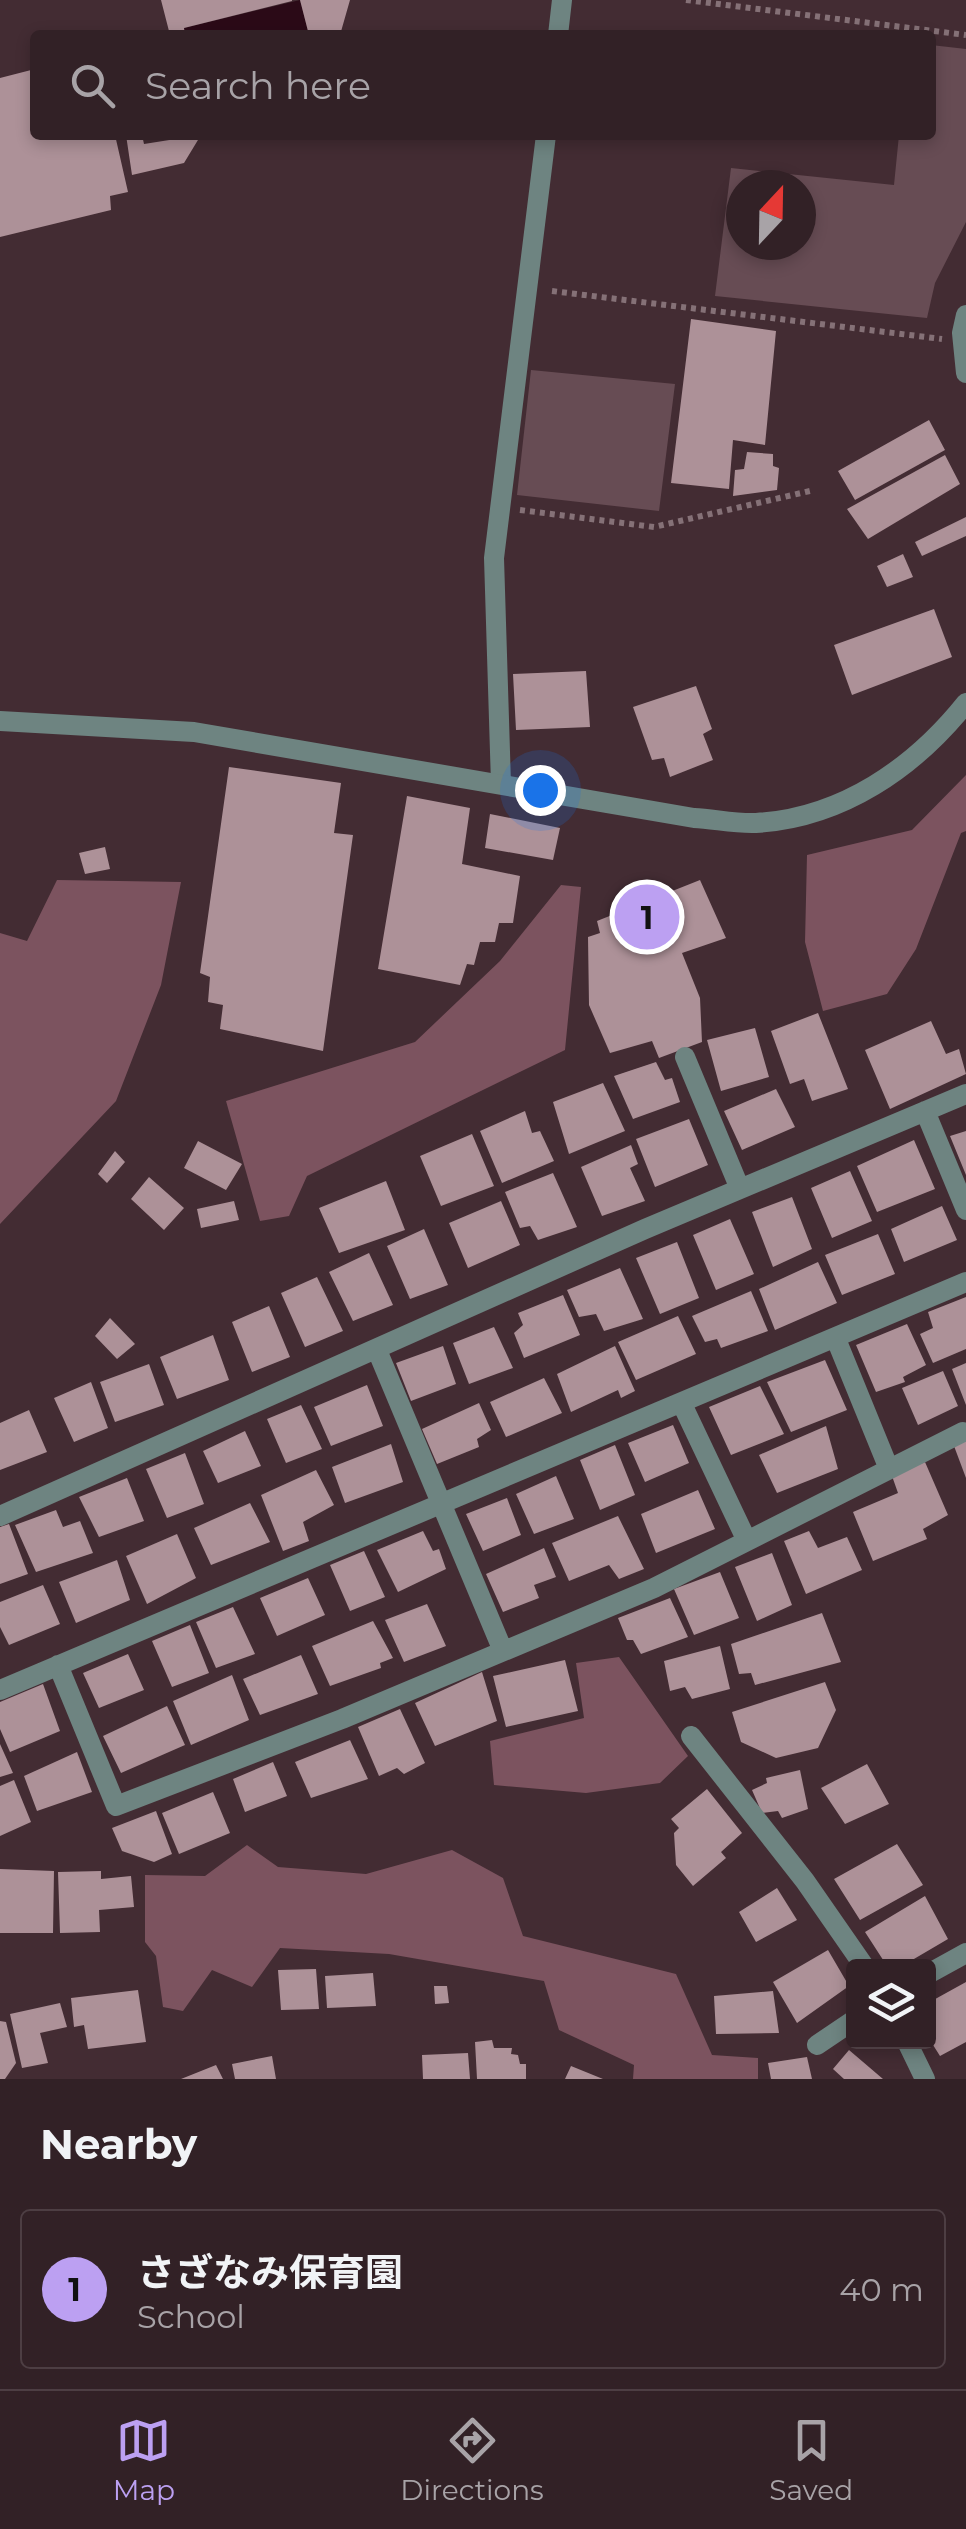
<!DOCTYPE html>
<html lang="en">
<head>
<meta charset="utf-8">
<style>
  :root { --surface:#322126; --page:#3d2e32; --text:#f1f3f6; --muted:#a8a3a7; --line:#4d3e43; --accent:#bca0f2 }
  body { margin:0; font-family:Montserrat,"Noto Sans JP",sans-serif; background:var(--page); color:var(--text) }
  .controls { position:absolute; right:30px; bottom:30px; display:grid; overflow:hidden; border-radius:10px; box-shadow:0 5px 15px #0003 }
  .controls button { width:90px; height:90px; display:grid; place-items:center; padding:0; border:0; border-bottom:2px solid var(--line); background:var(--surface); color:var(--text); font:50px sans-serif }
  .compass { position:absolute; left:726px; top:170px; width:90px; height:90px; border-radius:50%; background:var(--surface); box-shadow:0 5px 15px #0003; rotate:22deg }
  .you { position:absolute; left:540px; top:790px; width:35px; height:35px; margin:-25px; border:8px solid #fff; border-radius:50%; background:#1a73e8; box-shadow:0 0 0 15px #1a73e833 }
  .badge { display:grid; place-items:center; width:65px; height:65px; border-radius:50%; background:var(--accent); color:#111; font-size:32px; font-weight:700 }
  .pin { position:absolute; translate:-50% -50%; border:5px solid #fff; box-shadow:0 2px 10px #0006 }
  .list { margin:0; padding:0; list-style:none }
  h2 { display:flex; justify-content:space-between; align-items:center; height:130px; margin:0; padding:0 40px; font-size:42px }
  h2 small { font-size:32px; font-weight:400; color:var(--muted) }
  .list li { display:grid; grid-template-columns:65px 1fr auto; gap:30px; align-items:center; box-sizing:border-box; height:160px; margin:0 20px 20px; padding:0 20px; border:2px solid var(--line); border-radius:10px }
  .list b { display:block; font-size:38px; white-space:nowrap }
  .list p { margin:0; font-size:32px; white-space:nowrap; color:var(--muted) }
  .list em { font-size:32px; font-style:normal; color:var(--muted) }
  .icon { flex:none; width:55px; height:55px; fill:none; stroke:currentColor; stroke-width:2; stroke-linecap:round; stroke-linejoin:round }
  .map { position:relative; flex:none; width:966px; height:2079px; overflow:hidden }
  .search { position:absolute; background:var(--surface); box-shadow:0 5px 15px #0003; left:30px; right:30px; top:30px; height:110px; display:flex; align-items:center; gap:25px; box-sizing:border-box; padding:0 35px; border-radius:10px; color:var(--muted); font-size:38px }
  .sheet { height:310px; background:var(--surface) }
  nav { display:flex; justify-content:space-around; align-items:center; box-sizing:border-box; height:140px; border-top:2px solid var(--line); background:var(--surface); font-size:28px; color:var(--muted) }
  nav a { display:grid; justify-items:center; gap:5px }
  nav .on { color:var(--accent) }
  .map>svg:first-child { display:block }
  .green { fill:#674c54; fill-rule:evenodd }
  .forest { fill:#7c535f }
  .water { fill:#2b0a17 }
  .building { fill:#ad9198 }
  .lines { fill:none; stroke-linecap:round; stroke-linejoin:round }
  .path { stroke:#857177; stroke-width:6; stroke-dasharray:5 5; stroke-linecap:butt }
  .minor { stroke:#6e8481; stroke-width:20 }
  .tertiary { stroke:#6e8481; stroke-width:20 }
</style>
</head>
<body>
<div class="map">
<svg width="966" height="2079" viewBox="0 0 966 2079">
  <rect width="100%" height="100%" fill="#432c33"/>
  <path class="green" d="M931,45L966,49V222L935,283L927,318L715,296L731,168L894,185L899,135H931ZM741,185H801V245H741Z
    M531,370L675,384L659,511L517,495Z"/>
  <path class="forest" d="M966,775V831L961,833L916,949L887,994L823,1011L805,942L807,855L912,830Z
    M57,880L181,882L161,985L116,1101L0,1224V933L27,941Z
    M561,885L581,887L565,1050L307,1176L289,1216L260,1221L226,1101L415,1042L500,961Z
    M619,1657L688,1756L660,1783L586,1793L494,1785L490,1741L584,1718L576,1663Z
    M247,1845L278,1867L366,1874L452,1850L503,1878L523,1936L676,1974L712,2055L758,2058V2079H633L634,2065L559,2030L544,1981L389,1954L280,1948L252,1987L212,1970L183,2011L163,2007L156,1956L145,1942V1875L205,1876Z"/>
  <path class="water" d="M300,0L309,35H185L184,28Z"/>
  <path class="building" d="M161,0H292V1L184,28L185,35H170Z
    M300,0H350L340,35H309Z
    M35,69V135H115L128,192L110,196L111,210L0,237V78Z
    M126,135H142L144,144L201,135L184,163L132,175Z
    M691,319L776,331L765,445L733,440L729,489L671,483Z
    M929,420L945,450L855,500L838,471Z
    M747,452L773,454V466L779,468L777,490L733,496L735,470L744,469Z
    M945,455L960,484L868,539L847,509Z
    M966,517V536L922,556L915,542Z
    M903,554L913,577L887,587L877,566Z
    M934,609L952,657L852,695L834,645Z
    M586,671L590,727L516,730L513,674Z
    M696,686L712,729L703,734L713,760L670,777L664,758L652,760L633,707Z
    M229,767L341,783L334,833L353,835L323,1051L220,1029L223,1005L208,1002L210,977L200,973Z
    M407,796L470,808L462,864L520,876L513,923H499L495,942H480L474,965L467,964L460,985L378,969Z
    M490,814L560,828L553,860L485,848Z
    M105,847L110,869L85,874L79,853Z
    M700,880L726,938L682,953L700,998L702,1042L659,1058L652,1041L610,1053L589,1005L588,937L600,933L597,921Z
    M818,1013L848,1089L812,1101L804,1079L790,1084L771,1031Z
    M931,1021L946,1054L959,1049L966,1074L890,1109L865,1050Z
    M755,1028L769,1077L721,1091L707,1040Z
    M656,1062L665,1080L672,1078L680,1102L633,1119L614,1076Z
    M603,1083L625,1131L569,1154L553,1102Z
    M776,1089L795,1127L742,1150L724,1111Z
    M525,1111L532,1133L540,1131L554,1161L502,1183L480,1131Z
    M689,1119L708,1165L655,1187L636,1139Z
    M966,1131V1175L950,1136Z
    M472,1134L494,1186L441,1206L420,1156Z
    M914,1140L935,1189L877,1212L857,1166Z
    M198,1141L242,1164L226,1190L184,1168Z
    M631,1145L638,1164L630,1168L645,1201L602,1216L581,1167Z
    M115,1151L125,1162L107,1183L98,1174Z
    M850,1171L872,1221L832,1238L811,1188Z
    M553,1173L577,1227L538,1240L530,1226L520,1228L505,1192Z
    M149,1177L184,1208L164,1230L131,1199Z
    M386,1181L405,1230L339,1253L319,1208Z
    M792,1197L812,1249L773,1267L752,1212Z
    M234,1201L239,1220L201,1228L197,1209Z
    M501,1201L520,1245L468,1268L449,1223Z
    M942,1206L957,1240L904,1262L891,1229Z
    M730,1219L754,1274L716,1290L693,1235Z
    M424,1229L448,1285L410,1299L387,1246Z
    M878,1234L895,1274L842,1295L825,1255Z
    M677,1242L699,1298L660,1314L636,1258Z
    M369,1253L393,1305L353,1321L329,1272Z
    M818,1262L837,1303L775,1330L759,1289Z
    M620,1268L643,1319L604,1331L596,1314L579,1317L567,1290Z
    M317,1277L343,1331L305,1347L281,1293Z
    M751,1291L768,1331L721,1348L717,1339L705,1342L692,1316Z
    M563,1295L580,1335L524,1358L514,1333L523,1325L518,1313Z
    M966,1297V1349L933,1363L920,1334L933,1328L928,1312Z
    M269,1306L290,1357L252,1372L232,1322Z
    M678,1316L696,1354L636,1380L618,1342Z
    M110,1318L135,1344L117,1359L95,1336Z
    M907,1324L926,1365L903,1377L905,1382L876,1392L856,1345Z
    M494,1327L513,1368L469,1384L453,1343Z
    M213,1335L229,1380L177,1399L160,1357Z
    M443,1346L456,1384L411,1401L396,1363Z
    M615,1346L635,1391L621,1398L618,1390L571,1412L557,1374Z
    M825,1360L847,1410L791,1432L767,1382Z
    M966,1363V1405L952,1369Z
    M149,1364L164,1405L115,1422L100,1382Z
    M943,1371L958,1406L918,1425L902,1388Z
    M544,1378L562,1413L506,1437L490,1402Z
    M91,1382L108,1428L74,1442L54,1398Z
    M367,1385L383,1426L331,1446L314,1407Z
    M760,1386L784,1434L731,1455L709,1407Z
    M479,1403L491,1430L477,1439L479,1447L437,1464L422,1429Z
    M301,1405L322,1449L286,1463L267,1419Z
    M29,1410L47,1452L0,1470V1423Z
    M673,1425L689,1463L645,1482L628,1443Z
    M826,1426L838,1469L777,1493L759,1455Z
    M245,1431L261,1466L218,1483L203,1451Z
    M966,1441V1478L954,1446Z
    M391,1444L403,1482L345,1503L332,1467Z
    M615,1445L635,1495L600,1510L580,1460Z
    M185,1453L204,1504L167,1518L146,1469Z
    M925,1462L948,1515L923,1529L927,1539L873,1561L853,1512L898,1493L892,1476Z
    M316,1470L334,1505L303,1522L309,1541L283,1551L261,1495Z
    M556,1476L574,1519L534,1534L516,1494Z
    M127,1478L144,1521L99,1537L79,1497Z
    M698,1490L715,1529L656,1553L641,1514Z
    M507,1498L521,1535L483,1551L466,1514Z
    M250,1503L270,1542L211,1565L194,1528Z
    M56,1510L63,1527L80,1521L93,1553L36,1572L15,1525Z
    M618,1516L644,1569L619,1579L609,1565L569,1581L552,1543Z
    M9,1524L28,1574L0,1584V1527Z
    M423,1531L433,1551L439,1549L446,1569L398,1592L377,1550Z
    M809,1531L818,1548L847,1537L862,1570L806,1594L784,1541Z
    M177,1534L196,1578L147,1604L126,1556Z
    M544,1548L556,1577L534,1585L539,1598L503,1612L486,1574Z
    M364,1551L385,1597L350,1611L330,1565Z
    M772,1553L792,1605L757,1621L735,1567Z
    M117,1560L130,1600L76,1623L59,1582Z
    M720,1572L739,1618L694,1635L674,1589Z
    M308,1578L325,1615L277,1636L260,1598Z
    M43,1585L60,1624L9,1645L0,1627V1602Z
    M670,1598L688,1637L641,1654L633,1640H627L618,1618Z
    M427,1604L446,1646L404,1662L385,1620Z
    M233,1607L255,1654L216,1668L196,1622Z
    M822,1613L841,1662L755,1685L751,1673L739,1674L731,1644Z
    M373,1621L393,1658L380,1663L381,1668L330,1686L312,1646Z
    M190,1625L209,1673L172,1687L152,1641Z
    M720,1646L730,1689L692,1699L685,1687L670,1691L664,1661Z
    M128,1654L144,1690L99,1708L83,1673Z
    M301,1655L318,1694L260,1715L243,1679Z
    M565,1660L578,1711L506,1727L493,1676Z
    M482,1672L497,1721L435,1746L415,1703Z
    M232,1675L249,1720L191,1745L173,1701Z
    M825,1682L836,1710L818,1748L776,1758L741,1742L732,1712Z
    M43,1684L60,1731L10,1752L0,1729V1702Z
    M167,1706L185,1745L121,1773L103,1736Z
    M400,1709L425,1763L404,1774L397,1768L379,1776L358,1727Z
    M350,1740L368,1779L311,1798L295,1762Z
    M0,1744L13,1773L0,1777Z
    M77,1752L92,1792L37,1811L24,1776Z
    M273,1762L287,1796L245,1812L233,1779Z
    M867,1764L889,1804L845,1824L821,1788Z
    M800,1770L808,1809L782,1818L778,1811L762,1813L752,1790L767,1783L766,1778Z
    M14,1780L31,1822L0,1836V1786Z
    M707,1789L742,1833L721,1852L726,1858L693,1886L676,1865L674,1833L679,1828L671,1819Z
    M213,1792L230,1833L179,1854L162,1813Z
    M156,1811L172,1854L154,1862L122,1851L112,1828Z
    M897,1844L923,1885L860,1920L834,1879Z
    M0,1869L54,1871L53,1933H0Z
    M101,1871V1879L131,1876L134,1907L99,1910L100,1932L60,1933L58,1872Z
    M777,1888L797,1920L756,1942L739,1912Z
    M925,1896L948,1939L902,1966H887L865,1932Z
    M828,1950L849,1986L797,2023L773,1982Z
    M316,1969L319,2009L281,2010L278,1970Z
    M373,1973L376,2006L327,2008L325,1976Z
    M966,1982V2042L940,2056L928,2037V2003Z
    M434,1986H447L449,2003L435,2004Z
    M138,1990L146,2042L88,2049L84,2025L74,2027L71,1998Z
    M773,1991L779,2033L716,2034L714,1996Z
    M60,2003L67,2027L40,2033L48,2063L22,2068L10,2014Z
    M0,2021L6,2022L16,2063L5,2079H0Z
    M492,2040L494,2048H512L511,2054L518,2055L520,2064H526V2079H477L475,2042Z
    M849,2050L883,2079H844L833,2069Z
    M468,2053L470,2079H423L422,2055Z
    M272,2056L276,2079H235L232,2064Z
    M807,2057L812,2079H771L768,2063Z
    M216,2065L223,2079H181Z
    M571,2066L603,2079H565Z"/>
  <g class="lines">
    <path class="path" d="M686,0L966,35
      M552,291L942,339
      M520,510L654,527L814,490"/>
    <path class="minor" d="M558,35L562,0
      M501,784L494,558L546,135
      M685,1057L740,1189
      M925,1111L966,1210
      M836,1339L889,1469
      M377,1350L503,1651
      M682,1404L746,1539
      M0,1516L645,1229L966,1094
      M58,1665L116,1806L342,1719L654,1588L963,1432
      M0,1690L966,1282
      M691,1736L805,1881L864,1966
      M928,1974L966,1953
      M907,2042L925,2079
      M817,2045L854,2020"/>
    <path class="tertiary" d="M966,315L962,333L966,373
      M0,721L194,732L694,818C714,819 736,824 756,823C842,818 914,768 966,703"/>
  </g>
</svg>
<div class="controls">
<button><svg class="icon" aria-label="layers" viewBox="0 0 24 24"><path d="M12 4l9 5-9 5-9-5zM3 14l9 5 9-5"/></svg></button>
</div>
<svg class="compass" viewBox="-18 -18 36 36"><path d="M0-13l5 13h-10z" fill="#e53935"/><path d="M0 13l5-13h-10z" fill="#a8a3a7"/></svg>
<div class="you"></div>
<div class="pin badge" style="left:647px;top:917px">1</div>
<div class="search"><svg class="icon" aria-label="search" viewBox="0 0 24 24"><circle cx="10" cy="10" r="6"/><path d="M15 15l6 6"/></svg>Search here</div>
</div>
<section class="sheet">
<h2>Nearby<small></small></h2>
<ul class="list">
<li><span class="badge">1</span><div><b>さざなみ保育園</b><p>School</p></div><em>40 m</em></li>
</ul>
</section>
<nav>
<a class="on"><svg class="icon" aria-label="map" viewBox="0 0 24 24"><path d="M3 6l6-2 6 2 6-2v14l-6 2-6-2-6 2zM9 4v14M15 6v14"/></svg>Map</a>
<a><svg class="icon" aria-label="directions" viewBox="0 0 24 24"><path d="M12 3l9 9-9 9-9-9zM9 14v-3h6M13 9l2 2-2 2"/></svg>Directions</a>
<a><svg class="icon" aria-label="saved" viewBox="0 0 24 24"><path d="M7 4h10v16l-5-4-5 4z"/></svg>Saved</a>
</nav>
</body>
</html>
